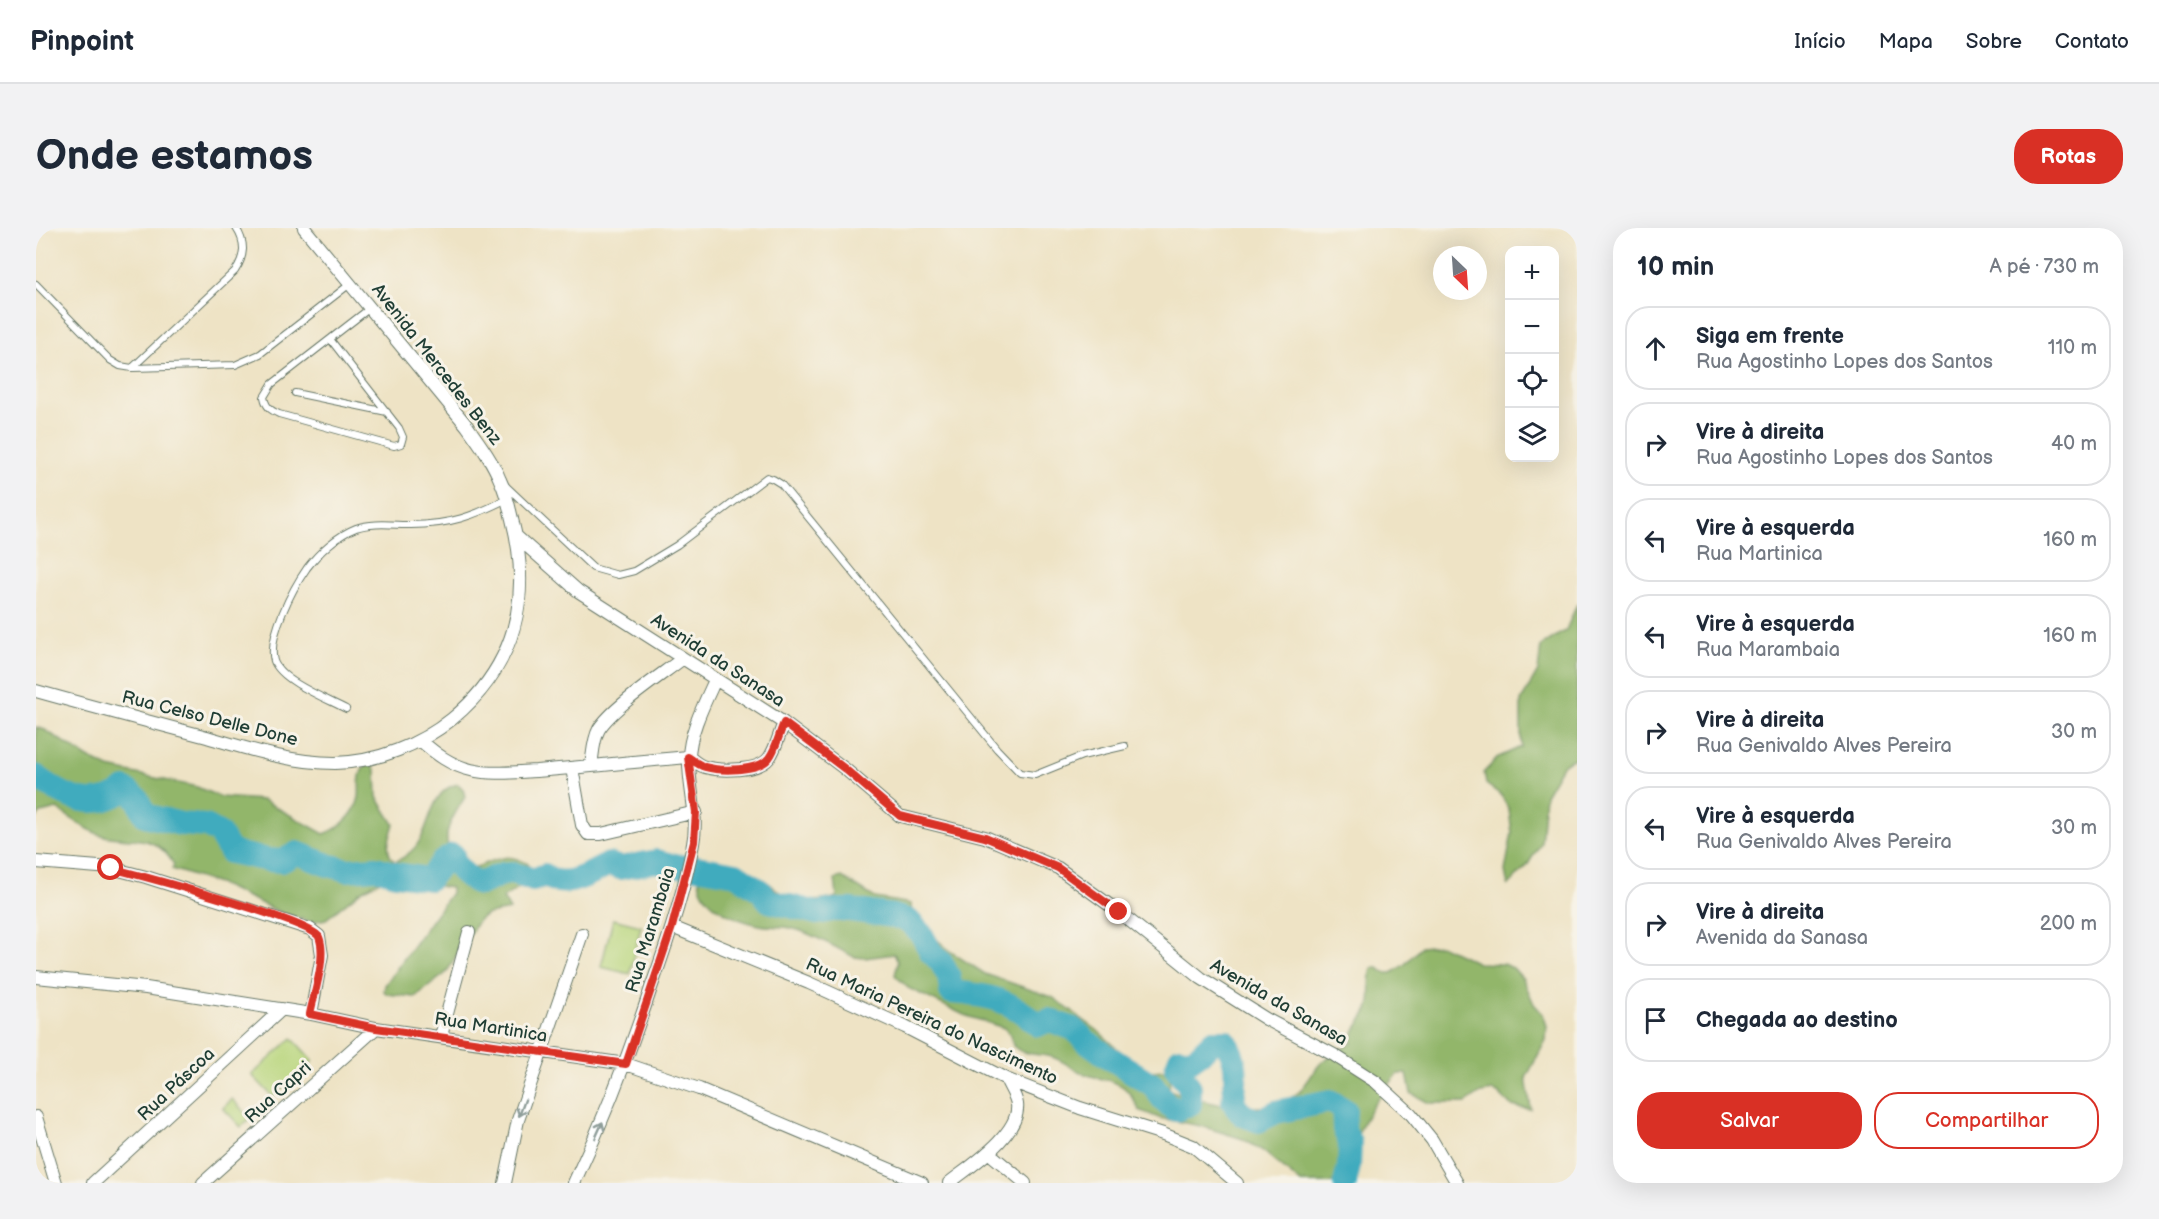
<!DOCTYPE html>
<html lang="pt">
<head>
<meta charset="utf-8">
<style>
  :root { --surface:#fff; --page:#f2f2f3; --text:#1f2937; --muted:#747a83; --line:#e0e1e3; --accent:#d93025 }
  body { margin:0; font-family:"Balsamiq Sans",sans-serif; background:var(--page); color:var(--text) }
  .controls { position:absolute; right:18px; top:18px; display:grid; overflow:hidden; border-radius:12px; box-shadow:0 6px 24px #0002 }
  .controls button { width:54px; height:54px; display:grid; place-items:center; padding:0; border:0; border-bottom:2px solid var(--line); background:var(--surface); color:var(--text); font:30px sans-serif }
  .compass { position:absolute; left:1397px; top:18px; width:54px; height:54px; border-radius:50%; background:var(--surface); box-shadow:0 6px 24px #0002; rotate:155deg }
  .stop { position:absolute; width:18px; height:18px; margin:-14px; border:4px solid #d93025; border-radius:50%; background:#fff }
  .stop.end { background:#d93025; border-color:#fff; box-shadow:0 2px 6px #0008 }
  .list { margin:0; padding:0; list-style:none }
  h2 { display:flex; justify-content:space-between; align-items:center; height:78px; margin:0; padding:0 24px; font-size:26px }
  h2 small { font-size:20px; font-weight:400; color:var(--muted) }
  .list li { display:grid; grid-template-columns:39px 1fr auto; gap:18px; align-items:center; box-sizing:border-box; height:84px; margin:0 12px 12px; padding:0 12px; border:2px solid var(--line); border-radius:24px }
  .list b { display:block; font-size:22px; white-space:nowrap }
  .list p { margin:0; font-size:20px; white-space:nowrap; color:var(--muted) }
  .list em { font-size:20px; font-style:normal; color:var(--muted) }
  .actions { display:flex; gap:12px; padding:18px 24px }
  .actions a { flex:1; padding:14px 0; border:2px solid var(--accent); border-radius:24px; text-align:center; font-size:21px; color:var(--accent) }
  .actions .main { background:var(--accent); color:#fff }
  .icon { flex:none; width:33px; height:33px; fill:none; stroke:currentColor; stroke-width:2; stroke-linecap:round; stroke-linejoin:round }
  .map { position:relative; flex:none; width:1541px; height:955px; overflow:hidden; border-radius:24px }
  header { display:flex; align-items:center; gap:36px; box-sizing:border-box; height:84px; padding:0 30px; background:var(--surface); border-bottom:2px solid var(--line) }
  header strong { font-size:28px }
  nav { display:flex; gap:33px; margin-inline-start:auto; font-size:21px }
  .intro { display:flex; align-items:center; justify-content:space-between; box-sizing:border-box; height:144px; padding:0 36px }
  h1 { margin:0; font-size:42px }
  .button { padding:15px 27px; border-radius:24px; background:var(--accent); color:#fff; font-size:21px; font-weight:700 }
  main { display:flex; gap:36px; padding:0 36px }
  aside { flex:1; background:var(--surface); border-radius:24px; box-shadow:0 6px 24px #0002 }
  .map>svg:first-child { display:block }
  .green { fill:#b8d57b; stroke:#6c8958; stroke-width:1.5 }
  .forest { fill:#92b66b; stroke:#587a50; stroke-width:1.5 }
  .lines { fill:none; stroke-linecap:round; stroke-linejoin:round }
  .river { stroke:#3fabbe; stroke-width:24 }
  .lane-casing { stroke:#677767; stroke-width:8 }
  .street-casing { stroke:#677767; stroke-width:14 }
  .lane { stroke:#fff; stroke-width:6 }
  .street { stroke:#fff; stroke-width:12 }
  .oneway { stroke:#8f9e9a }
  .route { stroke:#d93025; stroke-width:8 }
  .labels { text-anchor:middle; stroke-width:6; stroke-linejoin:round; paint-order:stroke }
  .street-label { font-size:18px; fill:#1f3d34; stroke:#f7f3e8 }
</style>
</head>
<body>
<header>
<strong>Pinpoint</strong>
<nav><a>Início</a><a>Mapa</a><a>Sobre</a><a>Contato</a></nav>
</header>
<div class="intro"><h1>Onde estamos</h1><a class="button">Rotas</a></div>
<main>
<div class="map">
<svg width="1541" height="955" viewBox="0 0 1541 955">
  <rect width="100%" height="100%" fill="#f7f3e8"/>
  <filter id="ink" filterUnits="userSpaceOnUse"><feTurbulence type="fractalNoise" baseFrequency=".0167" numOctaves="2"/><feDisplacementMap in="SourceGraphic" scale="12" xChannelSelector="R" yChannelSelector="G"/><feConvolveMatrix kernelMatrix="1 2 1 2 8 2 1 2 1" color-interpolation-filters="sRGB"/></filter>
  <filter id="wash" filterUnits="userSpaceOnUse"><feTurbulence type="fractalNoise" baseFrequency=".008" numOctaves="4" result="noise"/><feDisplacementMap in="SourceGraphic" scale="24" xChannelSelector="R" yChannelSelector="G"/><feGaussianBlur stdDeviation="1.35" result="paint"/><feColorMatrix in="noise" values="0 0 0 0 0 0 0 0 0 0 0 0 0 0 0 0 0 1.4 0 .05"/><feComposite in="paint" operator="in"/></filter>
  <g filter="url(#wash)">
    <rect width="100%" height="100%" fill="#eee3c5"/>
    <path class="green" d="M577,691L605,698L594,746L565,739Z
      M256,810L277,833L237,869L216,847Z
      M196,871L214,890L205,899L187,880Z"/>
    <path class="forest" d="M1541,376V529L1527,536L1509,567L1505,615L1491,638L1472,658L1469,643L1476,605L1473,582L1465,567L1450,556L1448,544L1463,529L1485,519V473L1502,443L1505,418L1530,402Z
      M0,499L9,502L52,530L73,540L161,559L184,569L227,572L288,606C303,601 320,586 323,569C324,562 322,552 325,545C326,540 331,537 335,536L340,542L341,569L358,596C354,610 347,623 359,634C369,629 379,622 384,612C395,593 396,561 422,556L427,561L429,569C417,589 403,606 416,629C419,634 423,640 430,641C434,641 439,639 443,638C465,630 471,624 492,636L496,645L491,654L467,670L474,682L452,686L443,691L410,745L379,769L351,766L348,763L349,757L415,665V660L349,650L325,663L290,691L275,694L248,686L188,658L136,641L138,637C118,600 91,617 62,606C48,600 34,589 21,581L5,585L0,590Z
      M673,641C692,641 709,645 727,652C733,654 737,659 742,663C759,674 783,675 801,669L799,651L806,649L839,670L875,676L876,689L915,724L949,746L1016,769L1061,802L1107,844L1127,842L1134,849L1133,862C1167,875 1227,891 1259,867C1270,859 1276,844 1285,835C1294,827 1306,821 1316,815C1315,800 1329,792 1333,779C1337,766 1332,753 1336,740L1340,739L1350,745H1356L1369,736L1385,719L1404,717L1442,735L1467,736L1477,740L1487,751L1498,776L1507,786L1511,798L1510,812L1490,850L1495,881L1475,878L1462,865L1457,863L1445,865L1430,875H1393L1375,865L1371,846H1362C1337,874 1306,915 1320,955H1265L1227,923L1207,911L1165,898L1123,890L1103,882C1089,850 1078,856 1049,846C1037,842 1025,830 1012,828C998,825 988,828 977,818L975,807L968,800L928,787L872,760L859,747L862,734L858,726L829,730L818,729C801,720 773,704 755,700C745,698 733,699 723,697C700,692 667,679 663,653Z"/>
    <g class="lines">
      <path class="river" d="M0,548C27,569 58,585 89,561L101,570L109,587L145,596L170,598L183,605L194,624L232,632L246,633L261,625L292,637L311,642L340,640L360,646L393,651L406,634L417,627C419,641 432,650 444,656C470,644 470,641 497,652L509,647C529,663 553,646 573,636L584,640L621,633L639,638L660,639L700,646L726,664L733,673L781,685L796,682H814L857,688L872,692L886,707L895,724L905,734L913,749L915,764C952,767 974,771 1002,797L1013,792L1038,801L1050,813L1071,828L1117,857L1129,874L1140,882L1154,876V859L1140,840L1144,830L1153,834L1164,826L1177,813H1189C1203,834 1200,849 1197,874L1207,887L1223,893L1240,884L1294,873L1309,882L1308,901L1314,915L1313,938L1309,955"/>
    </g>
  </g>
  <g filter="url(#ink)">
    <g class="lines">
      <g class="lane-casing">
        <path id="lane" d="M0,56L74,132L84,138L96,140L199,43C209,28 210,15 200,0
          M294,111L363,200L367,209L365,216L358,218L243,186C234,182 230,179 228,169L236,156L334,80
          M97,140L199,137L224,126L314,56
          M259,165L351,184
          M470,258L557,340L582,347L598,343L641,317L731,249L737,251L745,256L961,521L984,545L999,547L1046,528L1089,518
          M310,481C291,471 245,453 238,433C231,409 257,360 271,340C283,324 302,307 320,300C337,294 357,297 375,297C413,297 438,288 471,271"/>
      </g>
      <g class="street-casing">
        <path id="street" d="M481,309L542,363L748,495L809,541L864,588L949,609L1022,640L1083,684L1165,750L1230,791L1298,827L1340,854L1375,886L1396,912L1421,955
          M0,463C57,479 114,494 171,509C212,521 256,535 299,535C341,534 384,517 416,491C480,438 496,369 476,291C473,278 470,264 464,252C456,232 443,215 431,198L268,0
          M384,512C400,526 414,537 435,542C456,547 479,544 500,543C551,539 602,533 653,529C658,533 662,537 669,539C684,543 722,544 733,530C740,521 743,506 748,495
          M555,538C557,526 557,512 563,501C577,479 624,448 646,431
          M536,540L546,597L552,606H565L660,584
          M0,634L75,640L110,649L274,701L283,708L286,727L275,786
          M636,699L773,755L869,799L970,851L1044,880L1127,906L1157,918L1201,955
          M0,749L110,760L275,786L340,800L590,836L663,861L886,955
          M405,808L433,704
          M0,889L20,955
          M952,924L989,955
          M57,955L246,781
          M167,955L340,800
          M469,955L482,892L546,706
          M538,955C568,891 593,827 615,760C632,713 648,665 657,616C663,585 652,559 653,530C653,505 669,474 679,452
          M913,955C933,939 985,906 981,876C980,868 973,858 970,851"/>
      </g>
      <use href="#lane" class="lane"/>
      <use href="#street" class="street"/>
    </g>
    <defs><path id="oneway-shaft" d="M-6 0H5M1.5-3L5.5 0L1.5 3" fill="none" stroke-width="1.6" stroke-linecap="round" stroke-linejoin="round" transform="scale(1.5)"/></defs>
    <g class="oneway">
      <use href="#oneway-shaft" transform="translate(486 880) rotate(110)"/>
      <use href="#oneway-shaft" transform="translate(563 902) rotate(-66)"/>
    </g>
  </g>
  <g class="lines" filter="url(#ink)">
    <path class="route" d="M75,640C102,647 276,693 283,709C291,728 278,766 274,786L340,800L590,836L636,699L658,614L660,584L652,529C658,533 662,537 669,539C684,543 722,544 733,530C740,521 743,506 748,495L809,541L864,588L949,609L1022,640L1083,684"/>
  </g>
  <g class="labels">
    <g class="street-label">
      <text transform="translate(401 136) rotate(52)" y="6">Avenida Mercedes Benz</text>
      <text transform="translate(682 432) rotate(33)" y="6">Avenida da Sanasa</text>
      <text transform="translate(174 490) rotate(14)" y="6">Rua Celso Delle Done</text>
      <text transform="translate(614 702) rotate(-73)" y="6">Rua Marambaia</text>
      <text transform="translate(1243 774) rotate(30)" y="6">Avenida da Sanasa</text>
      <text transform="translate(896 793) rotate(25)" y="6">Rua Maria Pereira do Nascimento</text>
      <text transform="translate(455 799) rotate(9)" y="6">Rua Martinica</text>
      <text transform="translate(140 856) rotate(-43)" y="6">Rua Páscoa</text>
      <text transform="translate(242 864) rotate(-42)" y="6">Rua Capri</text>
    </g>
  </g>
</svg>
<div class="controls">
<button>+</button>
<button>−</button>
<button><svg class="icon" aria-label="locate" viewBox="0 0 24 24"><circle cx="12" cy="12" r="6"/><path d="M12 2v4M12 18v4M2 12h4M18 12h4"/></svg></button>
<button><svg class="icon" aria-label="layers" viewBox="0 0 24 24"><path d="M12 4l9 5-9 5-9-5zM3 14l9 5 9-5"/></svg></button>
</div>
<svg class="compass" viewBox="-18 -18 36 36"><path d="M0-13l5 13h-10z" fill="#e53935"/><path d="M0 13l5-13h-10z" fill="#747a83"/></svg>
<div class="stop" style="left:75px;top:640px"></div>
<div class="stop end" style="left:1083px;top:684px"></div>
</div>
<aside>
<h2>10 min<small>A pé · 730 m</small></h2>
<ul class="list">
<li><svg class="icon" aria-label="ahead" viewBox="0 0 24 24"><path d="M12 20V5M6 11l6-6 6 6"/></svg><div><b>Siga em frente</b><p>Rua Agostinho Lopes dos Santos</p></div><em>110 m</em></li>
<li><svg class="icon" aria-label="right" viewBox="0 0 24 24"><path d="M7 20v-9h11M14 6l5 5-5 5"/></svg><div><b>Vire à direita</b><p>Rua Agostinho Lopes dos Santos</p></div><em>40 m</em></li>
<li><svg class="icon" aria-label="left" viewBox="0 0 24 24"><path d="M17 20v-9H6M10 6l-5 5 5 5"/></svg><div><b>Vire à esquerda</b><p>Rua Martinica</p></div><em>160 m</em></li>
<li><svg class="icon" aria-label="left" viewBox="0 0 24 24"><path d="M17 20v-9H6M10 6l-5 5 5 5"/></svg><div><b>Vire à esquerda</b><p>Rua Marambaia</p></div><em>160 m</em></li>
<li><svg class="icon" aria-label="right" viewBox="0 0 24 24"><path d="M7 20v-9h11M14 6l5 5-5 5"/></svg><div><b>Vire à direita</b><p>Rua Genivaldo Alves Pereira</p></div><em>30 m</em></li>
<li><svg class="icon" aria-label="left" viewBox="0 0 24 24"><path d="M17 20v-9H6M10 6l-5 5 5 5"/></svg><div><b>Vire à esquerda</b><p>Rua Genivaldo Alves Pereira</p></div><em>30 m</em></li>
<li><svg class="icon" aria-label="right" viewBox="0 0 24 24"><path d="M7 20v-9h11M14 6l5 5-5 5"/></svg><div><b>Vire à direita</b><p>Avenida da Sanasa</p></div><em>200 m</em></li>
<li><svg class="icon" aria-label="arrive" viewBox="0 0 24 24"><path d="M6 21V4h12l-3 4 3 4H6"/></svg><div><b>Chegada ao destino</b></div></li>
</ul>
<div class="actions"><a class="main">Salvar</a><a>Compartilhar</a></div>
</aside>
</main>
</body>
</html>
